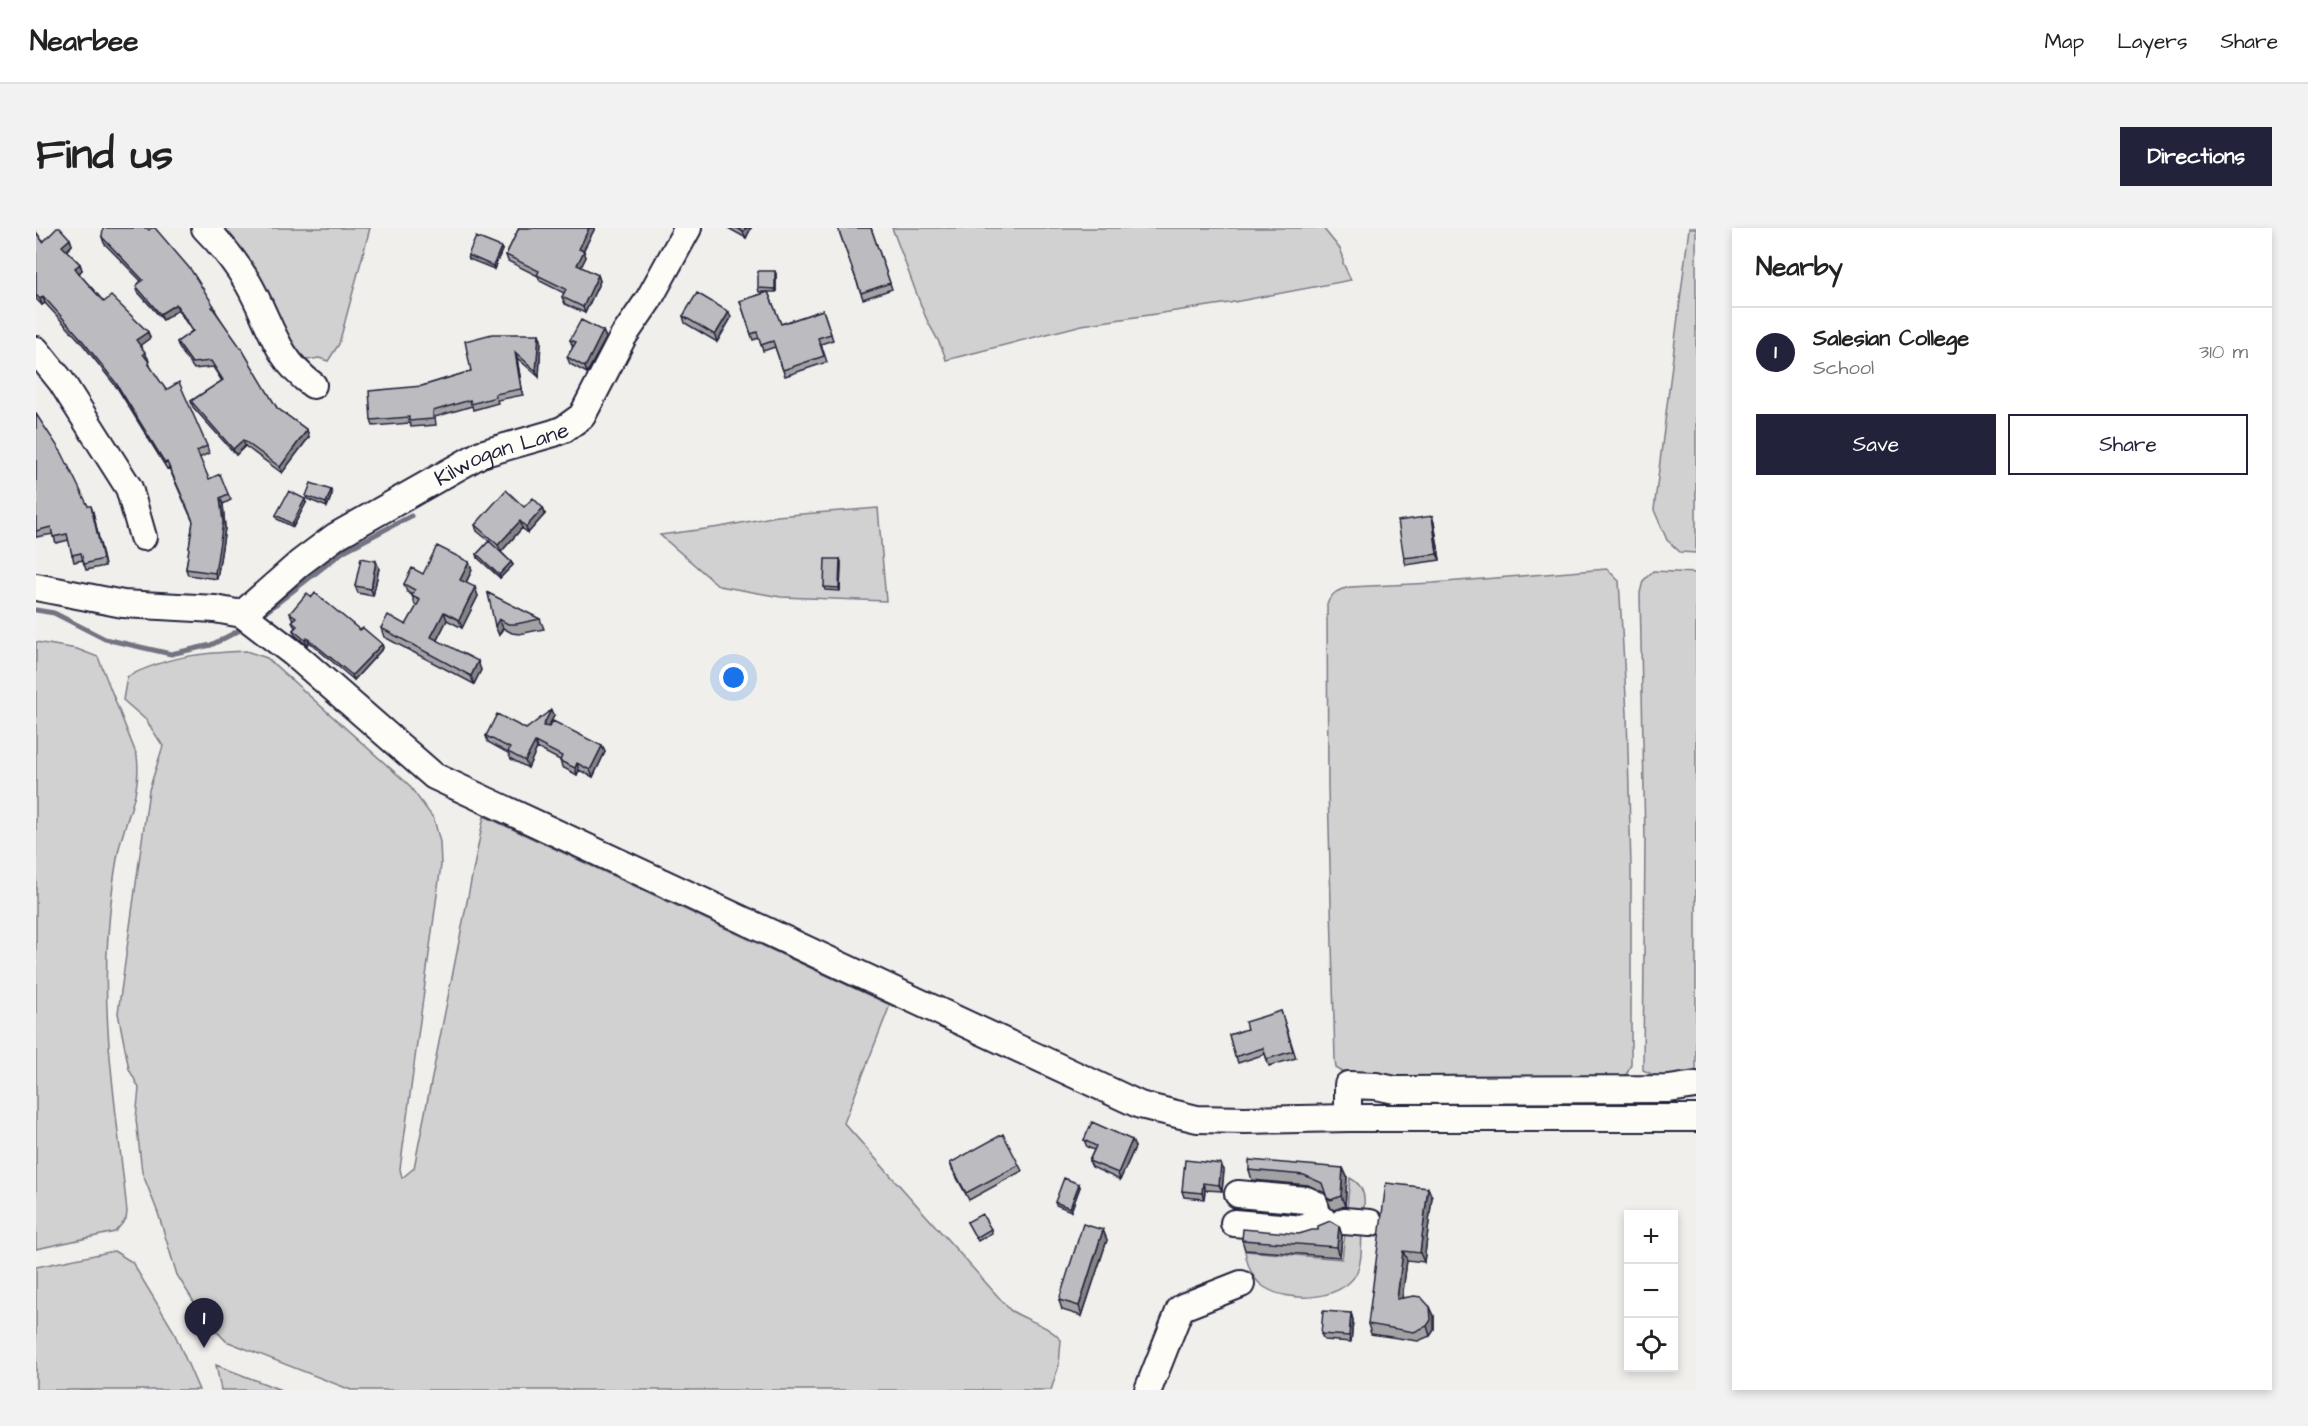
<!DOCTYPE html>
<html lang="en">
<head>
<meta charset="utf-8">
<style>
  :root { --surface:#fff; --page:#f2f2f2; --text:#222; --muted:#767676; --line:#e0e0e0; --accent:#22223b }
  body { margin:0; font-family:"Architects Daughter",sans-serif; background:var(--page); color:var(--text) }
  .controls { position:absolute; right:18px; bottom:18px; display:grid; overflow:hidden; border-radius:0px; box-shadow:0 3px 9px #0003 }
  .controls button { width:54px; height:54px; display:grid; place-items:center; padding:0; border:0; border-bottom:2px solid var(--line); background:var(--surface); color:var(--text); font:30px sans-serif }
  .you { position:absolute; left:698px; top:450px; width:21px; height:21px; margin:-15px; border:4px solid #fff; border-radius:50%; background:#1a73e8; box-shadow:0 0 0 9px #1a73e833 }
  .badge { display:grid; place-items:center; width:39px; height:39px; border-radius:50%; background:var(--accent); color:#fff; font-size:20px; font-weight:700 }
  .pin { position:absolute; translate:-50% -50px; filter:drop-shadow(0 2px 3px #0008) }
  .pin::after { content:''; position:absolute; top:32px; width:21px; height:18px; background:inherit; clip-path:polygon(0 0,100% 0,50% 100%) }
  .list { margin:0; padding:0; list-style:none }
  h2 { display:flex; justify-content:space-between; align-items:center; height:78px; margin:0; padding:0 24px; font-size:26px }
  h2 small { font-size:20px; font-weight:400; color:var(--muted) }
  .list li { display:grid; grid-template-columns:39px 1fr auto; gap:18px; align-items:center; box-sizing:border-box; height:90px; padding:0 24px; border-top:2px solid var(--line) }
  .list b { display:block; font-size:22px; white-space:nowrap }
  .list p { margin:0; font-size:20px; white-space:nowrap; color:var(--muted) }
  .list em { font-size:20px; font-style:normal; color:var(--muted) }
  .actions { display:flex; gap:12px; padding:18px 24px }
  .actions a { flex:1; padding:14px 0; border:2px solid var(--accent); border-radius:0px; text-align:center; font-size:21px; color:var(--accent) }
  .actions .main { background:var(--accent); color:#fff }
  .icon { flex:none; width:33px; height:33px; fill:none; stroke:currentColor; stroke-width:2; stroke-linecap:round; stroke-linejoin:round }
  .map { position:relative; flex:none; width:1660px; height:1162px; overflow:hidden; border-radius:0px }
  header { display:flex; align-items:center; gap:36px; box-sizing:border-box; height:84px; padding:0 30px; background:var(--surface); border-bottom:2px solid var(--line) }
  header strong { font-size:28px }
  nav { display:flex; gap:33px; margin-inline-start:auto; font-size:21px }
  .intro { display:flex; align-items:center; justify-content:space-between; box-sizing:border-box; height:144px; padding:0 36px }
  h1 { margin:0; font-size:42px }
  .button { padding:15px 27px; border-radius:0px; background:var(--accent); color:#fff; font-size:21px; font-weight:700 }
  main { display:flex; gap:36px; padding:0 36px }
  aside { flex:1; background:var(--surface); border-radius:0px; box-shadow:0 3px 9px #0003 }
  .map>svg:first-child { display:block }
  .green { fill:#d2d1d1; stroke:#7a7a86; stroke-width:1.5 }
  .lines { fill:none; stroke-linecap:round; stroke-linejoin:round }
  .stream { stroke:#737381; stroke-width:5 }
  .minor-casing { stroke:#22223b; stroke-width:30 }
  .minor { stroke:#fdfcf7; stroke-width:26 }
  .wall { fill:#a2a2a5; stroke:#22223b; stroke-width:1.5 }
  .shaded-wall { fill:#848486; stroke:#22223b; stroke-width:1.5 }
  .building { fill:#bcbcc0; stroke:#22223b; stroke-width:1.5 }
  .labels { text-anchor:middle; stroke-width:6; stroke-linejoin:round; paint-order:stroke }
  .street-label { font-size:22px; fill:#22223b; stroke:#fdfcf7 }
</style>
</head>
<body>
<header>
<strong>Nearbee</strong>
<nav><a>Map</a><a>Layers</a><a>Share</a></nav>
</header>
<div class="intro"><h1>Find us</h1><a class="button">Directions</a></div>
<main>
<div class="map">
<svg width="1660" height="1162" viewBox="0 0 1660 1162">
  <rect width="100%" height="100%" fill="#f0efec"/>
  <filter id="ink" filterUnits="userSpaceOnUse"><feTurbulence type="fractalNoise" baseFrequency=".0167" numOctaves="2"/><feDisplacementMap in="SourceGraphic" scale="12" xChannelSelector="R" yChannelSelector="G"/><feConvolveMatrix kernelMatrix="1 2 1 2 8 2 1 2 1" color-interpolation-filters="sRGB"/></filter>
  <g filter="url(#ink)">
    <path class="green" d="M179,0H334L303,116L292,133L283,130L266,133Z
      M856,0H1287L1304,21L1307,28V35L1315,52L1193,75L1046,97L910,132C906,115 894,101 888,85C877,57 867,28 856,0Z
      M1653,0H1660V325L1644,324L1631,312L1618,282Z
      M842,280L850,373L745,369L683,358L624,307L684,299L741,288Z
      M1571,341L1583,353L1591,485L1595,640V836L1591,845L1582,854L1558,857L1338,848L1305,843L1300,840L1299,832L1292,560L1291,376C1296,365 1301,362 1314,359L1397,355Z
      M1617,343L1660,345V849L1626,851L1607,842L1609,611L1604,365L1607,353Z
      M0,414L41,421L62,429L101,528C106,565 89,590 82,625C77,652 74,680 72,707C65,799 82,892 91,984L90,991L79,1004L0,1021Z
      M210,423L231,430L372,556L398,591L404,614L405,637L364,941L366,950L378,940L448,588L854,777L808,895L974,1082C991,1093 1011,1096 1025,1112L1023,1137L1015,1162H315L190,1113L168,1090L141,1047L122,985L106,944L100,891L103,860L93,841L82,785L113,562L127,518L110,492L87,472L91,449C131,428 165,425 210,423Z
      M1314,950C1331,959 1329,973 1327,990L1310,989Z
      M1310,999L1326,1000C1325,1014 1327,1033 1320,1046C1305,1073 1252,1075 1228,1059C1216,1051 1211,1037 1209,1023L1306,1031Z
      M78,1023L96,1034L137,1102L163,1162H0V1039Z
      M180,1137L245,1162H185Z"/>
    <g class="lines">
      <path class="stream" d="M0,382L18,385L69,411L135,426L175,417L210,399
        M222,390L308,323L375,288"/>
      <g class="minor-casing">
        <g id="minor">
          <path d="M169,0C185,16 200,35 212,55C234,93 239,130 277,157"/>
          <path d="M0,122L25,153L93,260L107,309"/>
          <path d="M0,359L87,376L179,381L206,386L257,425L398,548L1104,877L1161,891L1209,892L1312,890H1660"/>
          <path id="s1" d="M206,386L264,335L300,308L445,226L518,205L528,201L546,188L587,109L613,71L652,0"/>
          <path d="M1312,890V857L1340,858L1359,862L1633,861L1660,857"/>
          <path d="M1202,966L1270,972L1279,976L1281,988L1285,992"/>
          <path d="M1308,993L1334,995"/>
          <path d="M1198,995L1268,1001L1280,993L1287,992"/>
          <path d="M1112,1162L1144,1081L1149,1078L1205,1056"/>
        </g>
      </g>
      <use href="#minor" class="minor"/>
    </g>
    <path class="wall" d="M483,0H559L547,23L550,29L545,39L562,47L564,53L549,85L529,76L526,69L528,65L504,53L502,48L472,33L470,27Z
      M692,0H715L710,10Z
      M802,0H835L856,61L827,71Z
      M0,4L7,14L34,11L36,17L30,23L44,36L46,42L43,45L45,48L68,74L112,104L114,110L104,117L112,130L115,141L130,162L171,218L173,225L163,230L173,251L192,266L195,272L187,276L189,300L181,351L152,347L150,341L157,294L133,240L131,241L82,161L44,113L9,75L6,77L0,71Z
      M66,9L178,78L180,84L241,180L271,202L273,209L246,245L209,218L200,227L157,179L155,173L186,153L177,139L158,141L143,120L141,114L156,103L142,82L127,92L102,64L100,58L105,53L68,15Z
      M466,22L458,41L433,31L432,27Z
      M740,46V64H732L745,96L787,82L797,112L785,116L791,134L749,148L739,119L727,123L723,110L717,112L704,73L731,64H723L722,60Z
      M647,88L695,90L681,114L649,95Z
      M567,103L570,110L551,145L534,136L531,129L537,119L534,112Z
      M503,106L505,112L503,149L481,130L487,167L461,172L462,175L437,182L436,178L399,189L400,197L375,199L374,195L337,198L335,192L386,158L435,143Z
      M0,186L52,278L57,284L69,338L50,342L47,332L38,334L33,312L20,315L17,306L0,309Z
      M296,266L291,279L271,271L270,268Z
      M270,275L257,299L241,291L240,287Z
      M488,279L507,280L509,286L492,305L486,300L465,324L475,334L477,337L464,350L442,330L441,326L453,313L441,303L439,297Z
      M1396,288L1398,295L1404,332L1370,337L1368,330Z
      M804,331L805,334L804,363L789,362L788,359Z
      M343,340L337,368L322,365L319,358Z
      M436,342L430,355L442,368L426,400L411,392L401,412L445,442L438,456L348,409L345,400L370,397L381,378L379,377L376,367L371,364L368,356L387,346Z
      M452,365L504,391L508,401L483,406L476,405L467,400L463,407Z
      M276,369L324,402L346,416L347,420L318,452L273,414L271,417L259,407L257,402L259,400L256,394L258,391L256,390L254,385Z
      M518,488L512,499L566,518L569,524L557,549L543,542L541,547L526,539L524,532L501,520L492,540L475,531L472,525L452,514L450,508L490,501Z
      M1245,783L1260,830L1233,838L1229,826L1202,835L1193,807L1211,801Z
      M1048,912L1099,919L1084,952L1056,939L1053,933L1058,922L1051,919Z
      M914,935L983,937L986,943L933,972L916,941Z
      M1307,940L1311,949L1309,978L1298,982L1295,980L1289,965L1272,957L1216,952L1213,942Z
      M1188,942L1186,963L1169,962L1168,971L1148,969L1146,963Z
      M1043,956L1044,959L1035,983L1020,977L1019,974Z
      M1392,960L1396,969L1388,1034L1371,1032L1366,1070L1394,1079L1398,1088V1102L1394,1108L1382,1113L1335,1106L1332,1096Z
      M931,994L955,1001L956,1005L942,1013Z
      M1303,998L1306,1008L1304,1029L1209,1022L1206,1012L1263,1006Z
      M1067,1002L1071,1012L1046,1088L1026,1082L1023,1072Z
      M1315,1085L1317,1092L1315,1114L1288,1112L1285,1106Z"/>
    <path class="shaded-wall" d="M553,0H559L545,27L543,21Z
      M710,0H715L710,10L707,4Z
      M34,11L36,17L28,25L26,18Z
      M465,19L466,22L458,41L457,38Z
      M548,23L550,29L543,43L541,37Z
      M44,36L46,42L42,46L39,40Z
      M739,43L740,46V64L739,61Z
      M562,47L564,53L549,85L547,79Z
      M7,68L9,75L6,77L4,71Z
      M140,76L142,82L127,92L124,86Z
      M693,84L695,90L681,114L679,107Z
      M567,103L570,110L551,145L549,139Z
      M112,104L114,110L102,119L100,112Z
      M503,106L505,112L503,149L500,143Z
      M479,124L481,130L487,167L485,161Z
      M271,202L273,209L246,245L244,239Z
      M207,212L209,218L200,227L197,221Z
      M295,262L296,266L291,279L290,275Z
      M184,270L187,276L189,300L181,351L179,345Z
      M269,271L270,275L257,299L256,296Z
      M55,278L57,284L69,338L67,331Z
      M507,280L509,286L492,305L490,299Z
      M1396,288L1398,295L1404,332L1401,326Z
      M484,293L486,300L465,324L462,317Z
      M804,331L805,334L804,363L803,360Z
      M340,333L343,340L337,368L335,361Z
      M433,334L436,342L427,360L424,352Z
      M475,334L477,337L464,350L463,347Z
      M439,359L442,368L426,400L423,392Z
      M408,384L411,392L398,417L395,409Z
      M463,391L467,400L463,407L459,398Z
      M271,410L273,414L271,417L269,412Z
      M346,416L347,420L318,452L316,447Z
      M442,433L445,442L438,456L435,448Z
      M515,482L518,488L509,504L507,498Z
      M499,514L501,520L492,540L489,533Z
      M566,518L569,524L557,549L554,542Z
      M541,535L543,542L541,547L539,540Z
      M1096,912L1099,919L1084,952L1082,945Z
      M1185,936L1188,942L1186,963L1183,957Z
      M1307,940L1311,949L1309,978L1305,968Z
      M1167,955L1169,962L1168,971L1166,965Z
      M1043,956L1044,959L1035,983L1034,980Z
      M1392,960L1396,969L1388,1034L1384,1025Z
      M1303,998L1306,1008L1304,1029L1301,1019Z
      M1067,1002L1071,1012L1046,1088L1043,1078Z
      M1367,1023L1371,1032L1365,1080L1361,1071Z
      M1394,1079L1398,1088V1102L1394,1108L1391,1098Z
      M1315,1085L1317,1092L1315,1114L1313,1108Z"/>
    <path class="building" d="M21,0H24L34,11L26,18L44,36L39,40L45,48L68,74L75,68L112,104L100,112L109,124L107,126L113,134L112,135L130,162L143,154L171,218L161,223L173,251L184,246L192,266L184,270L187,294L179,345L150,341L157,293L131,234L129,235L80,155L42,107L7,68L4,71L0,67V4L7,14Z
      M67,0H111L113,2L115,0H119L155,42L178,78L176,79L207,123L241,180L271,202L244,239L207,212L197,221L155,173L187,152L175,133L156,135L141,114L157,103L140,76L124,86L100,58L107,52L66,9Z
      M483,0H553L543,21L548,23L541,37L562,47L547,79L526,69L530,61L501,47L503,43L470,27Z
      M701,0H710L707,4Z
      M802,0H835L854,55L825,65Z
      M440,9L465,19L457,38L432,27Z
      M722,43H739V61L722,60Z
      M732,64L745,96L787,82L795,106L782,110L788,128L747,142L737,113L725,117L721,104L715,106L704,73Z
      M661,65L693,84L679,107L647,88Z
      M545,92L567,103L549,139L531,129L540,114L534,112Z
      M456,106H503L500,143L479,124L485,161L459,166L460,169L435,176L434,172L397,183V191L373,193V189L335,192L333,163L386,158L435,143L429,113Z
      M0,186L26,225L52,278H55L67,331L48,336L45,325L36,327L31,306L17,309L15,299L0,303Z
      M275,255L295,262L290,275L270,268Z
      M470,262L488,279L497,270L507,280L490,299L484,293L462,317L439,297Z
      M253,263L269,271L256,296L240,287Z
      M1396,288L1401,326L1368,330L1362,293Z
      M453,313L475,334L463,347L441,326Z
      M401,318L433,334L424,352L439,359L423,392L408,384L395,409L442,433L435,448L345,400L352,387L370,397L384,372L376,368L379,362L368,356L376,340L387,346Z
      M325,330L340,333L335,361L319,358Z
      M789,331H804L803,360L788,359Z
      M271,365L276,369L279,365L324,402L327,400L346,416L316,447L271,410L269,412L257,402L261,398L256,394L260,389L254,385Z
      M452,365L504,391L480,396H472L463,391L459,398Z
      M515,482L507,498L513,499L517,493L566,518L554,542L541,535L539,540L524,533L526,528L499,514L489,533L472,524L474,520L450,508L461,486L490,501Z
      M1245,783L1257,823L1231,831L1227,820L1199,829L1193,807L1211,801L1209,794Z
      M1056,894L1096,912L1082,945L1053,933L1060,918L1048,912Z
      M967,906L983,937L930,965L914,935Z
      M1149,932L1185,936L1183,957L1167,955L1166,965L1146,963Z
      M1213,932L1307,940L1305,968L1295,972L1291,970L1286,955L1268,947L1213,942Z
      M1028,950L1043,956L1034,980L1019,974Z
      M1350,955L1392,960L1384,1025L1367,1023L1361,1071L1378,1068L1385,1069L1394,1079L1395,1092L1391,1098L1378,1104L1332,1096Z
      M946,986L955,1001L940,1010L931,994Z
      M1294,993L1303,998L1301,1019L1206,1012L1207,1001L1263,1006L1276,1002H1282V998Z
      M1047,996L1067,1002L1043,1078L1023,1072Z
      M1287,1083L1315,1085L1313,1108L1285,1106Z"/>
  </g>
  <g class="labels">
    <g class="street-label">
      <text dy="8" stroke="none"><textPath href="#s1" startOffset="308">Kilwogan Lane</textPath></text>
    </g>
  </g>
</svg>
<div class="controls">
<button>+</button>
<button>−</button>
<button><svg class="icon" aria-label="locate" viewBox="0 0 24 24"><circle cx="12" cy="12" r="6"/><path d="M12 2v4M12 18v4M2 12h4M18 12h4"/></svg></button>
</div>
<div class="you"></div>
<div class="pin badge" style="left:168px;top:1120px">1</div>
</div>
<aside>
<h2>Nearby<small></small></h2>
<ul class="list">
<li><span class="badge">1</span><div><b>Salesian College</b><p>School</p></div><em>310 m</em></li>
</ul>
<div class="actions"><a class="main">Save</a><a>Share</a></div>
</aside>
</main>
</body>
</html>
